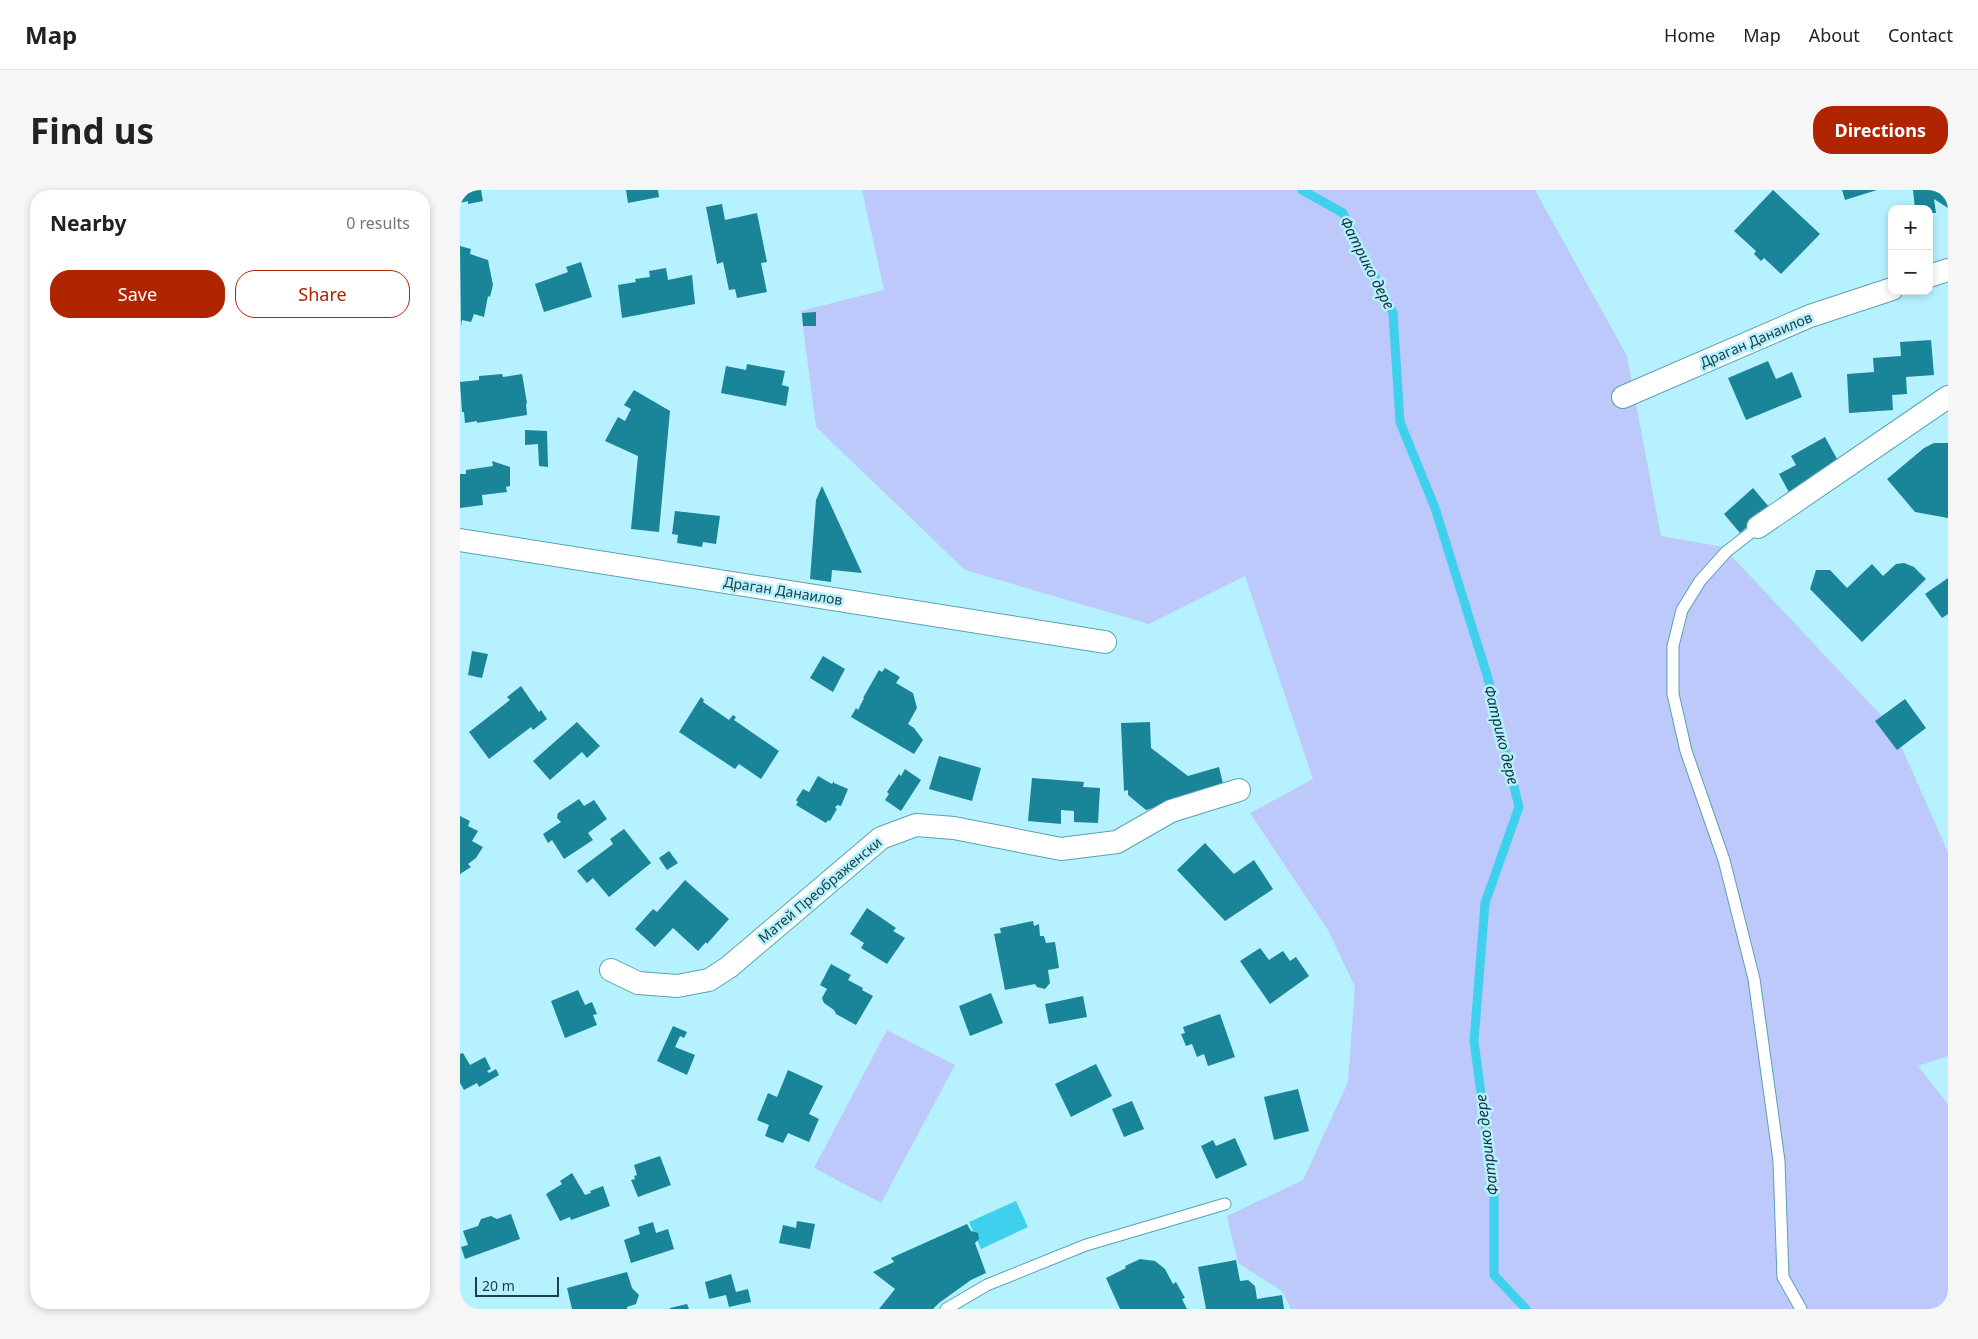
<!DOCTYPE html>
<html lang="en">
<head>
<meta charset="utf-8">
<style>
  :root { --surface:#fff; --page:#f6f6f6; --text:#222; --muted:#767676; --line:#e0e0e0; --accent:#b02400 }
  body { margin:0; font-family:"Noto Sans",sans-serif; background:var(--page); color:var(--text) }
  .controls { position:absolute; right:15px; top:15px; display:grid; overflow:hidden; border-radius:10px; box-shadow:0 2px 8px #0003 }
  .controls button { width:45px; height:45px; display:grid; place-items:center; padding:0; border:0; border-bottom:1px solid var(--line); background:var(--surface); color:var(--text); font:25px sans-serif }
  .scale { position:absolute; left:15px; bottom:12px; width:84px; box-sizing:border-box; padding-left:5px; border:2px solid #203f46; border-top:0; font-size:14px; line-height:18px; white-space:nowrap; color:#203f46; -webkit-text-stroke:4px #b6f1ff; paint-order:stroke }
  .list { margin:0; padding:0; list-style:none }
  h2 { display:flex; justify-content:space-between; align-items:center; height:65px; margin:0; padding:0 20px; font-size:21px }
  h2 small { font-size:16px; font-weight:400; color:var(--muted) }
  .actions { display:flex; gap:10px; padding:15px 20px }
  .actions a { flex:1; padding:11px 0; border:1px solid var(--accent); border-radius:20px; text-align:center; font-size:18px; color:var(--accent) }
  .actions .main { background:var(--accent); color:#fff }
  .map { position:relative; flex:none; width:1488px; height:1119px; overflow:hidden; border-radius:20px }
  header { display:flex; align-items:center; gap:30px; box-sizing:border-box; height:70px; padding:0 25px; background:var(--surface); border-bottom:1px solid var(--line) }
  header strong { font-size:24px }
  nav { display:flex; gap:28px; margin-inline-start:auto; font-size:18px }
  .intro { display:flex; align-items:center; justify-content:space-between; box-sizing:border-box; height:120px; padding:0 30px }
  h1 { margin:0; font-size:35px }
  .button { padding:12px 22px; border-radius:20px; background:var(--accent); color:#fff; font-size:18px; font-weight:700 }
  main { display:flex; gap:30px; padding:0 30px }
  aside { flex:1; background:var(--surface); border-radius:20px; box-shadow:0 2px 8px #0003 }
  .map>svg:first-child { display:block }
  .green { fill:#bdc9fa }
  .water { fill:#3ed0ec }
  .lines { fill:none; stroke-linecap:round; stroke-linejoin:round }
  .stream { stroke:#3ed0ec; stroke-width:9 }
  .building { fill:#1a8598 }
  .lane-casing { stroke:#58a2b3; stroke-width:13 }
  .street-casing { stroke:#58a2b3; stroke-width:24 }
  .lane { stroke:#fff; stroke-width:11 }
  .street { stroke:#fff; stroke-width:22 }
  .labels { text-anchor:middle; stroke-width:5; stroke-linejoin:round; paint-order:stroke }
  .street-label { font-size:14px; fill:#203f46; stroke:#b6f1ff }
  .water-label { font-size:15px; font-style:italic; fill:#143138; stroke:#b6f1ff }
</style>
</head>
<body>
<header>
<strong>Map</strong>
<nav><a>Home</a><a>Map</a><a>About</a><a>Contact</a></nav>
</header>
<div class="intro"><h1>Find us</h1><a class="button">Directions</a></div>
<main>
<aside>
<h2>Nearby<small>0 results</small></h2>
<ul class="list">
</ul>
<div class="actions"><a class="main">Save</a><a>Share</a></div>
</aside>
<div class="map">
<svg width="1488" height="1119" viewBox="0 0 1488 1119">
  <rect width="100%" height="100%" fill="#b6f1ff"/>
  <path class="green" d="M402,0H1075L1167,166L1201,346L1263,357L1433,538L1488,662V866L1458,876L1488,914V1119H831L822,1101L778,1073L767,1026L843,990L888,892L895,797L868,740L790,623L853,589L785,386L689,434L505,380L356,237L341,121L424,100Z
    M427,840L495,875L421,1013L354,978Z"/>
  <path class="water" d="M556,1011L568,1037L521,1059L509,1032Z"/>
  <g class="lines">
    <path class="stream" d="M842,0L883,23L933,123L940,232L975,318L1027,485L1059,617L1025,713L1014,851L1034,1000V1085L1066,1119"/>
  </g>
  <path class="building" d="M0,0H21L23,11L8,14V11L0,13Z
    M166,0H198L199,7L168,13Z
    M1313,0L1360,44L1321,84L1304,68L1301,71L1294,64L1296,61L1274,41Z
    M1382,0H1417L1385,10Z
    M1453,0H1488V18L1474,9L1476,23H1469V19H1455Z
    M262,14L265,30L297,23L307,72L301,73L307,102L277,108L275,99L269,100L263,72L257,74L246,17Z
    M0,56L11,59L10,64L28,70L33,95L30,107L28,106L24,127L14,124L11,132L2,130L1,136Z
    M121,72L132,107L84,122L75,94L108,82L106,77Z
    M206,78L208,90L232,85L235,114L162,128L158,95L176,92L175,89L190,87L189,81Z
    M356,122V136H343L342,123Z
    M1471,150L1474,185L1446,187L1447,204L1432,205L1433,220L1389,223L1387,184L1414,182L1413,168L1441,166L1440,152Z
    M1308,171L1316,189L1332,182L1342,207L1286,230L1268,188Z
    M287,174L325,181L322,195L329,197L326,216L261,203L266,176L286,180Z
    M42,184L43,187L62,184L67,213L66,214L67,225L17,233V231L5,233L4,222H2L0,192L19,190V186Z
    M174,200L210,221L199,342L171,339L178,266L145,251L158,227L165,231L171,219L164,215Z
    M65,240L87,241L88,277L79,276L78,254L65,255Z
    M1365,247L1382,278L1331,306L1319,284L1336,275L1331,266Z
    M1474,253H1488V328L1455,322L1427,289L1464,258Z
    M32,271L50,277V296L46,297L47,302L22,305L23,315L0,318V284H6V280L33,276Z
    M362,296L402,383L372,380L371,392L350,389L356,310Z
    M1293,298L1309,317L1280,343L1264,324Z
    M215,321L260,326L256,354L243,352L242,357L217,353L218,345L212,344Z
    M1444,373L1454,377L1466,389L1402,452L1350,399L1356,380H1370L1387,398L1412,374L1423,386L1436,374Z
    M1488,388V424L1482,428L1465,404Z
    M12,461L28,464L22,488L8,485Z
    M363,466L385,479L373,502L350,488Z
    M425,478L440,487L436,493L453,503L457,518L448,534L454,538L463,550L454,564L391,527L396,518L398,520L404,508H403L419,480L422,482Z
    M61,496L79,522L81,520L87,529L73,540L71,537L29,569L9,542L50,510L47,507Z
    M241,507L244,510L243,512L269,530L273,525L276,527L274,530L319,561L301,589L279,574L275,579L219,542Z
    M1445,509L1466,538L1437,560L1415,531Z
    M117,532L140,556L127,568L122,562L90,590L73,571Z
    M690,532L691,558L728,586L759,577L765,602L693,621V618L686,620L668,605V600L664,601L661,533Z
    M479,566L521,578L512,611L469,599Z
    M445,579L461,590L441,621L425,610L429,604L427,602L439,584L441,586Z
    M358,586L372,594L374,591V593L388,599L381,616L377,615L375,618L377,619L370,631L368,630L366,633L336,615L338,612L336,610L343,599L349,602Z
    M572,588L624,592L623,597L640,598L638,633L614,632V621L601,620V634L568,631Z
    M119,609L124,616L134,610L147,629L128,643L133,650L104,669L92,650L88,653L83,644L101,632L97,628L98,623Z
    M0,626L10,631L8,636L18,641L12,651L23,657L16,668L8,674L11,677L0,684Z
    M164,639L191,673L149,707L133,688L127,693L117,681L153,654L150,649Z
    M745,653L774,684L794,670L813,699L765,731L717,680Z
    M209,661L218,673L207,680L199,668Z
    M225,690L269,729L247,754L246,752L238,761L213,738L195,757L175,739L193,719L197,722Z
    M407,718L436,738L433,741L445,748L427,774L401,758L404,753L390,744Z
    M573,731L574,736L579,734L580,746H584L586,753L595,752L599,778L588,780L590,793L585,799L577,797L575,794L545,800L534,744L541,743L540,738Z
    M800,758L809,770L823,761L830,771L836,767L849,786L810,814L780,771Z
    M371,774L391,785L388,790L403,798L402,800L413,806L396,835L376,824L374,820L364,813L362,808L367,799L360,795Z
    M118,800L125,815L132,812L137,824L133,825L137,835L105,848L91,811Z
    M531,803L543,833L510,846L499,816Z
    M623,806L627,827L589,834L585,814Z
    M760,824L775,867L748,876L744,864L737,867L732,854L726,856L721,844L725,843L723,837Z
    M213,836L227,842L224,848L220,846L215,857L235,865L227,885L197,871Z
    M3,863L10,875L25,867L31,879L27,881L29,883L36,879L39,885L19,897L17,893L4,900L0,893V864Z
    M636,874L652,906L611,927L595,894Z
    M328,880L363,896L349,924L359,929L349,952L328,943L323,953L305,946L309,935L297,930L308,903L317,907Z
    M838,899L849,941L814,950L804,907Z
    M672,911L684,939L664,947L652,919Z
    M775,948L787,975L756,989L741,956L753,950L756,956Z
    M200,966L211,995L178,1007L171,990L175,989L174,986L177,985L174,975Z
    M112,983L125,1005L131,1003L130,1001L143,996L150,1016L111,1030L110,1027L100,1031L86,1004L102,994L100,991Z
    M51,1024L60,1049L5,1069L1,1057L8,1055L3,1041L18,1036L21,1029L31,1026L37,1029Z
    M337,1031L355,1034L350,1059L319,1053L323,1035L336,1038Z
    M193,1032L196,1043L208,1039L214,1059L171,1073L164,1050L180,1044L178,1037Z
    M507,1034L511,1041L518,1043L519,1049L515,1053L526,1083L511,1090L479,1113L473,1119H419L435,1099L413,1082L434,1072L431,1068Z
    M680,1069L695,1071L705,1079L713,1094L716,1092L725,1108L722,1109L727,1119H660L646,1088L666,1078L665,1076Z
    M776,1070L780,1091L788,1090L795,1096L797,1109L822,1105L824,1119H746L738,1077Z
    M167,1082L172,1098L179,1105L176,1114L167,1117V1119H112L107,1098Z
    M271,1084L276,1102L288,1099L291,1112L269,1117L266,1105L249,1109L245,1092Z
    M227,1114L229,1119H210V1118Z"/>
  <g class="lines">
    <g class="lane-casing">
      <path id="lane" d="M1298,337L1266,362L1240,391L1222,420L1213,456V504L1226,561L1264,670L1294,789L1319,971L1323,1087L1341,1119
        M486,1119L527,1095L626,1055L765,1014"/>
    </g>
    <g class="street-casing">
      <path id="street" d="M1469,86L1488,80
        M1163,207L1350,126L1432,99
        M1298,337L1488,207
        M0,350L645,452
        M151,780L178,793L217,796L249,790L269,777L421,648L456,635L494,638L601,659L657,652L711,621L779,600"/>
    </g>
    <use href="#lane" class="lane"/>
    <use href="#street" class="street"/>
  </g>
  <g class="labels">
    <g class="street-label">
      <text transform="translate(1296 150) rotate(-23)" y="5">Драган Данаилов</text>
      <text transform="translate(323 401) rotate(9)" y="5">Драган Данаилов</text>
      <text transform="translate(360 700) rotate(-40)" y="5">Матей Преображенски</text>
    </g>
    <g class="water-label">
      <text transform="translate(907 73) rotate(63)" y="5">Фатрико дере</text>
      <text transform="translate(1041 545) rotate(76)" y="5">Фатрико дере</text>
      <text transform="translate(1027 955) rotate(-97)" y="5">Фатрико дере</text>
    </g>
  </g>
</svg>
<div class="controls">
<button>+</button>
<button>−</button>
</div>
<div class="scale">20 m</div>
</div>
</main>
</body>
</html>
